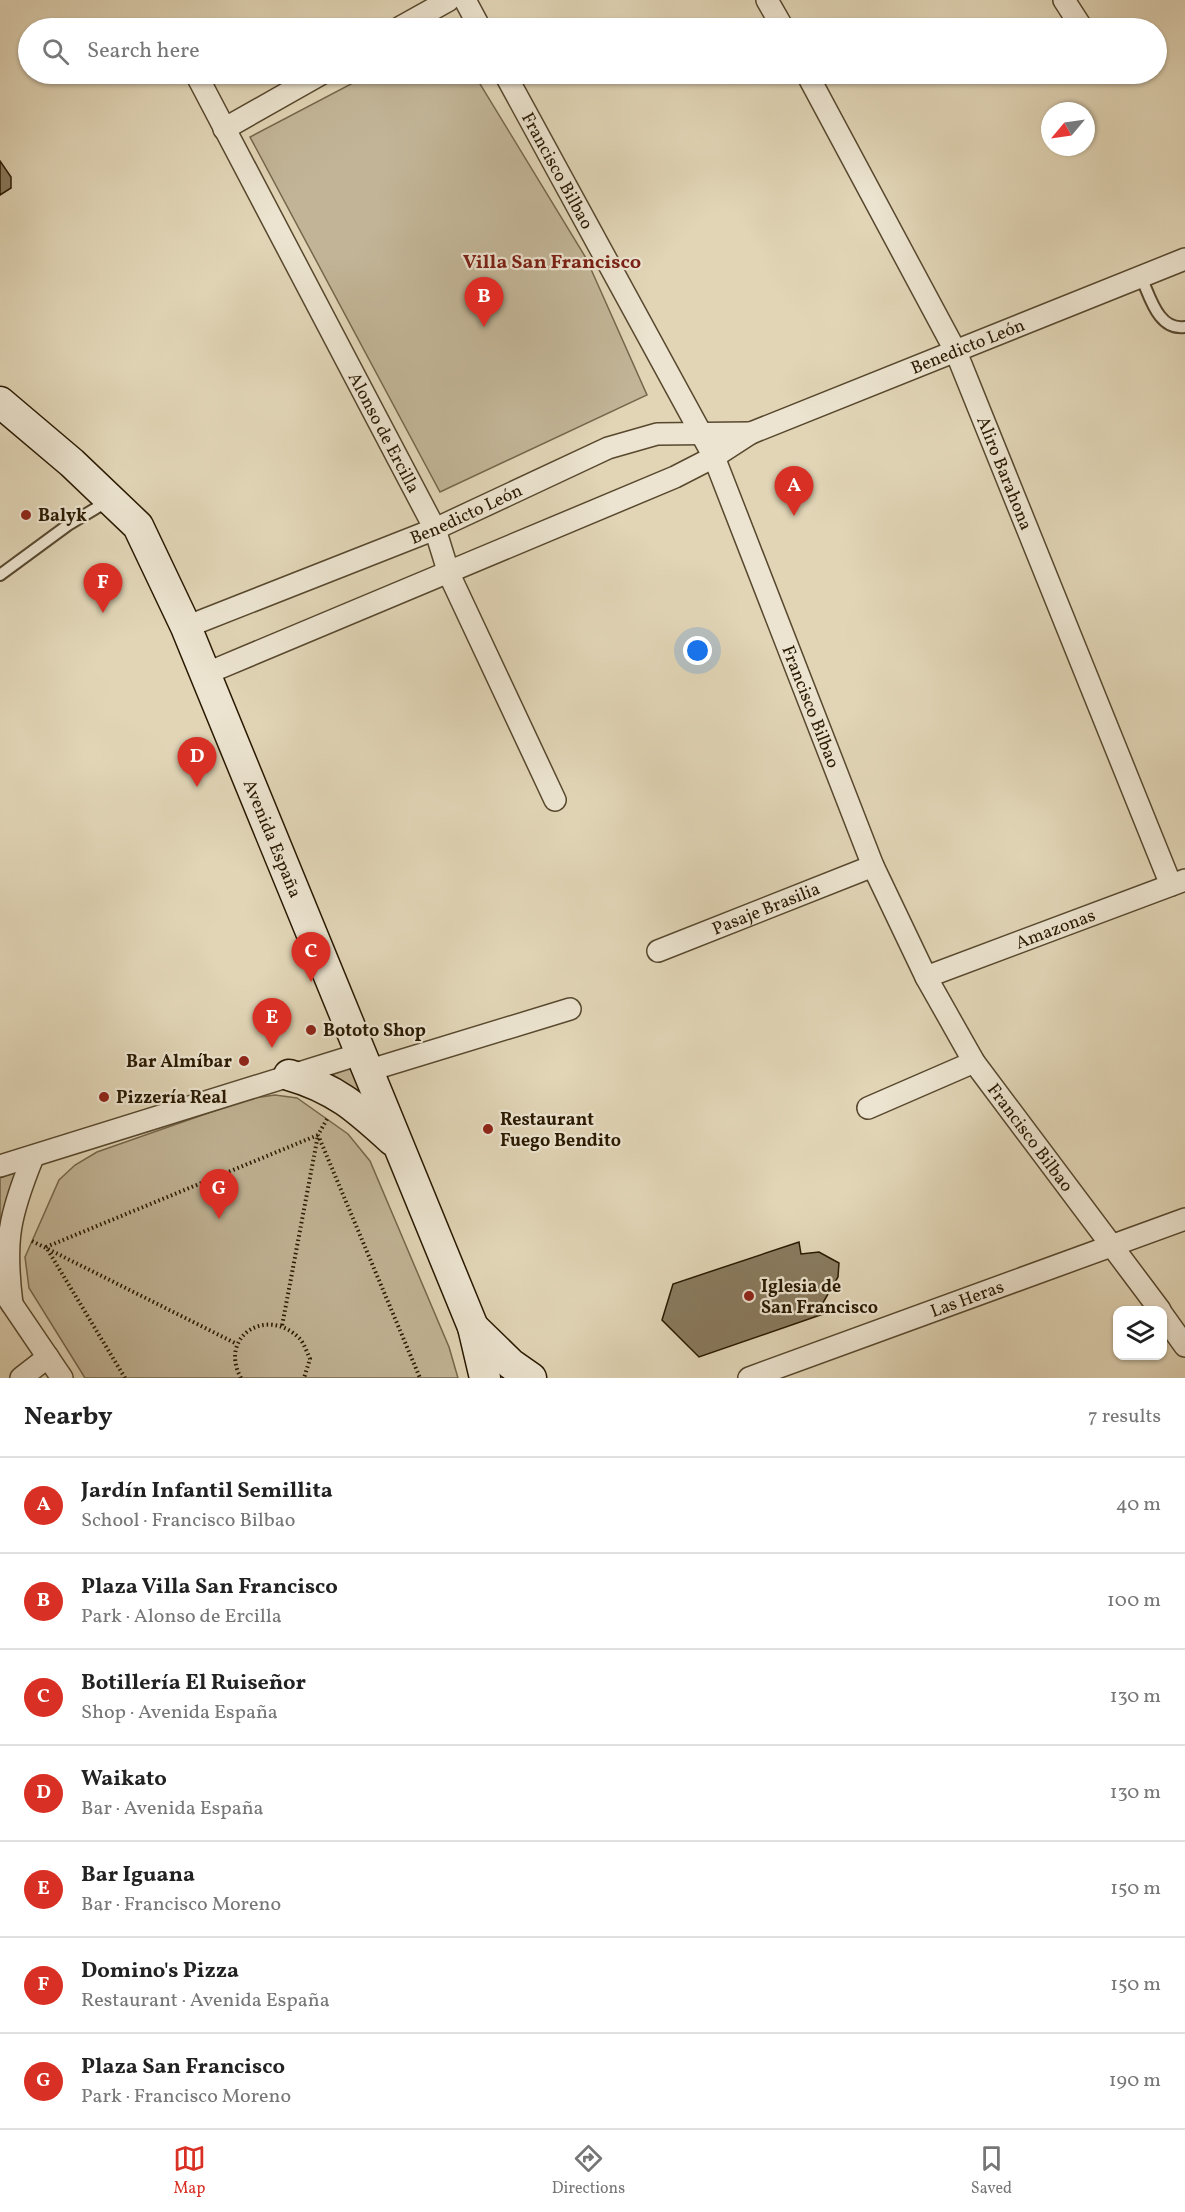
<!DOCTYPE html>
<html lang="en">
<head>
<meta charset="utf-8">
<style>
  :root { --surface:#fff; --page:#f6f6f6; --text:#222; --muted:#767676; --line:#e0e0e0; --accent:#d93025 }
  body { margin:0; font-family:Vollkorn,serif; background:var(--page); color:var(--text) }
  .controls { position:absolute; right:18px; bottom:18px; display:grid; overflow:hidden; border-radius:12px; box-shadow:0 2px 4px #0004 }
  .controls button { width:54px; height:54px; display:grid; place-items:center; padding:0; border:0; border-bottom:2px solid var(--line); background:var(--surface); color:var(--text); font:30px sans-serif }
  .compass { position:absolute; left:1041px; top:102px; width:54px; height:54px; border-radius:50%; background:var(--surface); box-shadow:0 2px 4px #0004; rotate:241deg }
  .you { position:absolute; left:698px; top:651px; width:21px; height:21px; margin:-15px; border:4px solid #fff; border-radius:50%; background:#1a73e8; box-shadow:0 0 0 9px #1a73e833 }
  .badge { display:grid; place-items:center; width:39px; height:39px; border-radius:50%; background:var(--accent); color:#fff; font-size:20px; font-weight:700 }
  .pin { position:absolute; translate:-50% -50px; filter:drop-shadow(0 2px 3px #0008) }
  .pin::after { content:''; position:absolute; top:32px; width:21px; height:18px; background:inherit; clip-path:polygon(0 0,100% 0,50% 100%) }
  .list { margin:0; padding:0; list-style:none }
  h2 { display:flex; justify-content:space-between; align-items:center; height:78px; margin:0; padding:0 24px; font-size:26px }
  h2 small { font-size:20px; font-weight:400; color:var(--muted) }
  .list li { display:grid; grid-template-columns:39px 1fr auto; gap:18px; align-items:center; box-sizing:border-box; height:96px; padding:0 24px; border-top:2px solid var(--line) }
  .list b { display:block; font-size:22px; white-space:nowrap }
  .list p { margin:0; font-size:20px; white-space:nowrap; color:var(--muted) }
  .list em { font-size:20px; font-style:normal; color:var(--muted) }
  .icon { flex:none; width:33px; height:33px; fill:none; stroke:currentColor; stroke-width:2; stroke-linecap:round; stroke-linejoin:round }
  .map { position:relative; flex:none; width:1185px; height:1378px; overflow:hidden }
  .search { position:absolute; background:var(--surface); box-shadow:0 2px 4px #0004; left:18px; right:18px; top:18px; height:66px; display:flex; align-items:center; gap:15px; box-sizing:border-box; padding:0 21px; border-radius:33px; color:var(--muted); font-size:22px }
  .sheet { height:750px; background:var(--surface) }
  nav { display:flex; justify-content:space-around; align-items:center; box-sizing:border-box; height:84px; border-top:2px solid var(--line); background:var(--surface); font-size:16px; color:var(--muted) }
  nav a { display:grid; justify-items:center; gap:3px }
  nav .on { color:var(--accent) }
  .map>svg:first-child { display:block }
  .green { fill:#c2b597; stroke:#76674c; stroke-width:1.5 }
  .building { fill:#897b5f; stroke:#291901; stroke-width:1.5 }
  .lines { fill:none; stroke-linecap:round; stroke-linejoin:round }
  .service-casing { stroke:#57482e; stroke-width:14 }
  .minor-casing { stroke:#57482e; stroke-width:24 }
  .secondary-casing { stroke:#291901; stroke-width:33 }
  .path { stroke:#291901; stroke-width:4; stroke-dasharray:1.5 3; stroke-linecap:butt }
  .service { stroke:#ece4d0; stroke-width:10 }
  .minor { stroke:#ece4d0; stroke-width:21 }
  .secondary { stroke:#ece4d0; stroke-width:30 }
  .poi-dot { fill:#8f2418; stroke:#ece4d0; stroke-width:2 }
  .labels { text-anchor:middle; stroke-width:4.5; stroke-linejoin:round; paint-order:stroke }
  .street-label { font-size:18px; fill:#291901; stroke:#ece4d0 }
  .poi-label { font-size:18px; font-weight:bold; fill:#291901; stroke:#ece4d0; text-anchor:start }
  .neighbourhood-label { font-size:20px; font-weight:bold; fill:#7a1f14; stroke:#ece4d0 }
</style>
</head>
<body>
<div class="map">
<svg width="1185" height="1378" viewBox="0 0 1185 1378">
  <rect width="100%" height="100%" fill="#e1d5b6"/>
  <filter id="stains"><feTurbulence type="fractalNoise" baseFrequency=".00333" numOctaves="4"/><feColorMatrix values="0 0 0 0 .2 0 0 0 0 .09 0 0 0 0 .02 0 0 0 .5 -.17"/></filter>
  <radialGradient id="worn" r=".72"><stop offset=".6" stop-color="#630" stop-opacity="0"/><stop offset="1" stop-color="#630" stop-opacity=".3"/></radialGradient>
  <path class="green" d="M370,74H474L586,258L647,395L440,492L250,137Z
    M355,1066L368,1099L329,1076Z
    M275,1095L297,1098L348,1134L370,1161L449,1347L458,1378H85L29,1288L25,1257L59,1180L75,1165L97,1152L248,1099Z
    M18,1171L0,1227V1178Z"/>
  <path class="building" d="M0,161L11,177V188L0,195Z
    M799,1242L801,1254L819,1252L839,1263L838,1277L821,1306L826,1313L699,1357L662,1320L673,1284Z"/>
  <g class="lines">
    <g class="service-casing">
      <path id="service" d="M1141,277C1150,296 1158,331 1185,327
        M0,575L68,525L108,501"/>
    </g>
    <g class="minor-casing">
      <g id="minor">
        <path d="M465,0L480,28"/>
        <path d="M767,0L783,28"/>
        <path d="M1064,0L1082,28"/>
        <path d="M399,28L449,0"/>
        <path id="s1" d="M196,74L435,529L449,574L555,800"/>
        <path id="s2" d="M505,74L714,457L873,866L926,977L974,1062L1160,1310"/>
        <path id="s3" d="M807,74L956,352L1171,885"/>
        <path d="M224,129L321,74"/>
        <path id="s4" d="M186,627L435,529L608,448L657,434L751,433"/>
        <path id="s5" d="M205,674L675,477L714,457L751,433L1185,259"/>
        <path id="s6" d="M658,951L873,866"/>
        <path id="s7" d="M926,977L1185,880"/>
        <path d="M367,1071L570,1009"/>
        <path d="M868,1108L974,1062"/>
        <path d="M0,1166L360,1054"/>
        <path d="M5,1294L62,1378"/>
        <path d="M12,1304C4,1241 9,1216 33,1157"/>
        <path d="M1162,1314L1185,1346"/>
        <path d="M21,1378L48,1357"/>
        <path id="s8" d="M749,1378L1185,1219"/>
      </g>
    </g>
    <g class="secondary-casing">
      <g id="secondary">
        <path id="s9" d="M0,402L72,463L138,526L186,627L473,1327L485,1378"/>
        <path d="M289,1075C335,1088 358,1109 392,1140"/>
        <path d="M473,1327L511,1364L531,1378"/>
      </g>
    </g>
    <path class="path" d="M327,1119L318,1135L420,1378
      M32,1241L237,1344
      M125,1378L46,1247L318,1135L282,1326
      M241,1378C218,1336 267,1306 299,1338C304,1343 307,1352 310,1359L304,1378"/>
    <use href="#service" class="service"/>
    <use href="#minor" class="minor"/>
    <use href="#secondary" class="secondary"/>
  </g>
  <g class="poi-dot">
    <circle cx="26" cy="515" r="6"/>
    <circle cx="311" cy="1030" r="6"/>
    <circle cx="244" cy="1061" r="6"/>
    <circle cx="104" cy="1097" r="6"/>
    <circle cx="488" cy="1129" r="6"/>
    <circle cx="749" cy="1296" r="6"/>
  </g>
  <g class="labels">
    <g class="street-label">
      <text dy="6" stroke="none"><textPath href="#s2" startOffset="110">Francisco Bilbao</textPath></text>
      <text dy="6" stroke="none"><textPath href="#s5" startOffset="831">Benedicto León</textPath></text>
      <text dy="6" stroke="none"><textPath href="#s1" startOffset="405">Alonso de Ercilla</textPath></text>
      <text dy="6" stroke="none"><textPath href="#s3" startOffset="446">Aliro Barahona</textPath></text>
      <text dy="6" stroke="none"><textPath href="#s4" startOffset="302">Benedicto León</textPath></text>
      <text dy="6" stroke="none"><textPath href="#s2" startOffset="704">Francisco Bilbao</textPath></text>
      <text dy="6" stroke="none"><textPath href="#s9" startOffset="526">Avenida España</textPath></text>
      <text dy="6" stroke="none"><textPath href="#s6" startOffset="116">Pasaje Brasilia</textPath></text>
      <text dy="6" stroke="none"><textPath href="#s7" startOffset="138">Amazonas</textPath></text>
      <text dy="6" stroke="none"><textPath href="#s2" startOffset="1190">Francisco Bilbao</textPath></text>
      <text dy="6" stroke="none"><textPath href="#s8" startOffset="232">Las Heras</textPath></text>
    </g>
    <g class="poi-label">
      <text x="38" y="521">Balyk</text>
      <text x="323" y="1036">Bototo Shop</text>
      <text x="232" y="1067" text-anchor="end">Bar Almíbar</text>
      <text x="116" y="1103">Pizzería Real</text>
      <text x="500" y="1125">Restaurant<tspan x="500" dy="21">Fuego Bendito</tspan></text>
      <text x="761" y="1292">Iglesia de<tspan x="761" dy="21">San Francisco</tspan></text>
    </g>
    <g class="neighbourhood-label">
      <text x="552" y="268">Villa San Francisco</text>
    </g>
  </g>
  <rect width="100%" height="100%" filter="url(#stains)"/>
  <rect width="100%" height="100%" fill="url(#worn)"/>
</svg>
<div class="controls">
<button><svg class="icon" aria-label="layers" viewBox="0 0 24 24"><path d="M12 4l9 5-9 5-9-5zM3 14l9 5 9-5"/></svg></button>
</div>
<svg class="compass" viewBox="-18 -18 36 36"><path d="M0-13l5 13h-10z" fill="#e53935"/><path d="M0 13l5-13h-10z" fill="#767676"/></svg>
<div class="you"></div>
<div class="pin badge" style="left:794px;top:516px">A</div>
<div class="pin badge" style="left:484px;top:327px">B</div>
<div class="pin badge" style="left:311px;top:982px">C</div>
<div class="pin badge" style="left:197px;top:787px">D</div>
<div class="pin badge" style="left:272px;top:1048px">E</div>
<div class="pin badge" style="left:103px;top:613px">F</div>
<div class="pin badge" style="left:219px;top:1219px">G</div>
<div class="search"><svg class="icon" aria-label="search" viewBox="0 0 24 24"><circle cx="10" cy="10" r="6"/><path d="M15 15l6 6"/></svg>Search here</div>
</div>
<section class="sheet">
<h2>Nearby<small>7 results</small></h2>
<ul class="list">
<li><span class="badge">A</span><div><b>Jardín Infantil Semillita</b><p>School · Francisco Bilbao</p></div><em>40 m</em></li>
<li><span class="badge">B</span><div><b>Plaza Villa San Francisco</b><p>Park · Alonso de Ercilla</p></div><em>100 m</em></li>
<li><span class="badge">C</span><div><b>Botillería El Ruiseñor</b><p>Shop · Avenida España</p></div><em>130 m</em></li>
<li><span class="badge">D</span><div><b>Waikato</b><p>Bar · Avenida España</p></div><em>130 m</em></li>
<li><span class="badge">E</span><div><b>Bar Iguana</b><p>Bar · Francisco Moreno</p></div><em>150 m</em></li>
<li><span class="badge">F</span><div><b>Domino's Pizza</b><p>Restaurant · Avenida España</p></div><em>150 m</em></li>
<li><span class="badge">G</span><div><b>Plaza San Francisco</b><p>Park · Francisco Moreno</p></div><em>190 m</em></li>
</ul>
</section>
<nav>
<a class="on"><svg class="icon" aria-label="map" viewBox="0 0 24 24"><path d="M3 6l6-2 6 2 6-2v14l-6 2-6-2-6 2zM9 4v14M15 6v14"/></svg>Map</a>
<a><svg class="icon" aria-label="directions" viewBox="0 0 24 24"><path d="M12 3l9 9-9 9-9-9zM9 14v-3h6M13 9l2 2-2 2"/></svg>Directions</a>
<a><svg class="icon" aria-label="saved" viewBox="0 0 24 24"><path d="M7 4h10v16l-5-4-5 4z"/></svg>Saved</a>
</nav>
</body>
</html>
